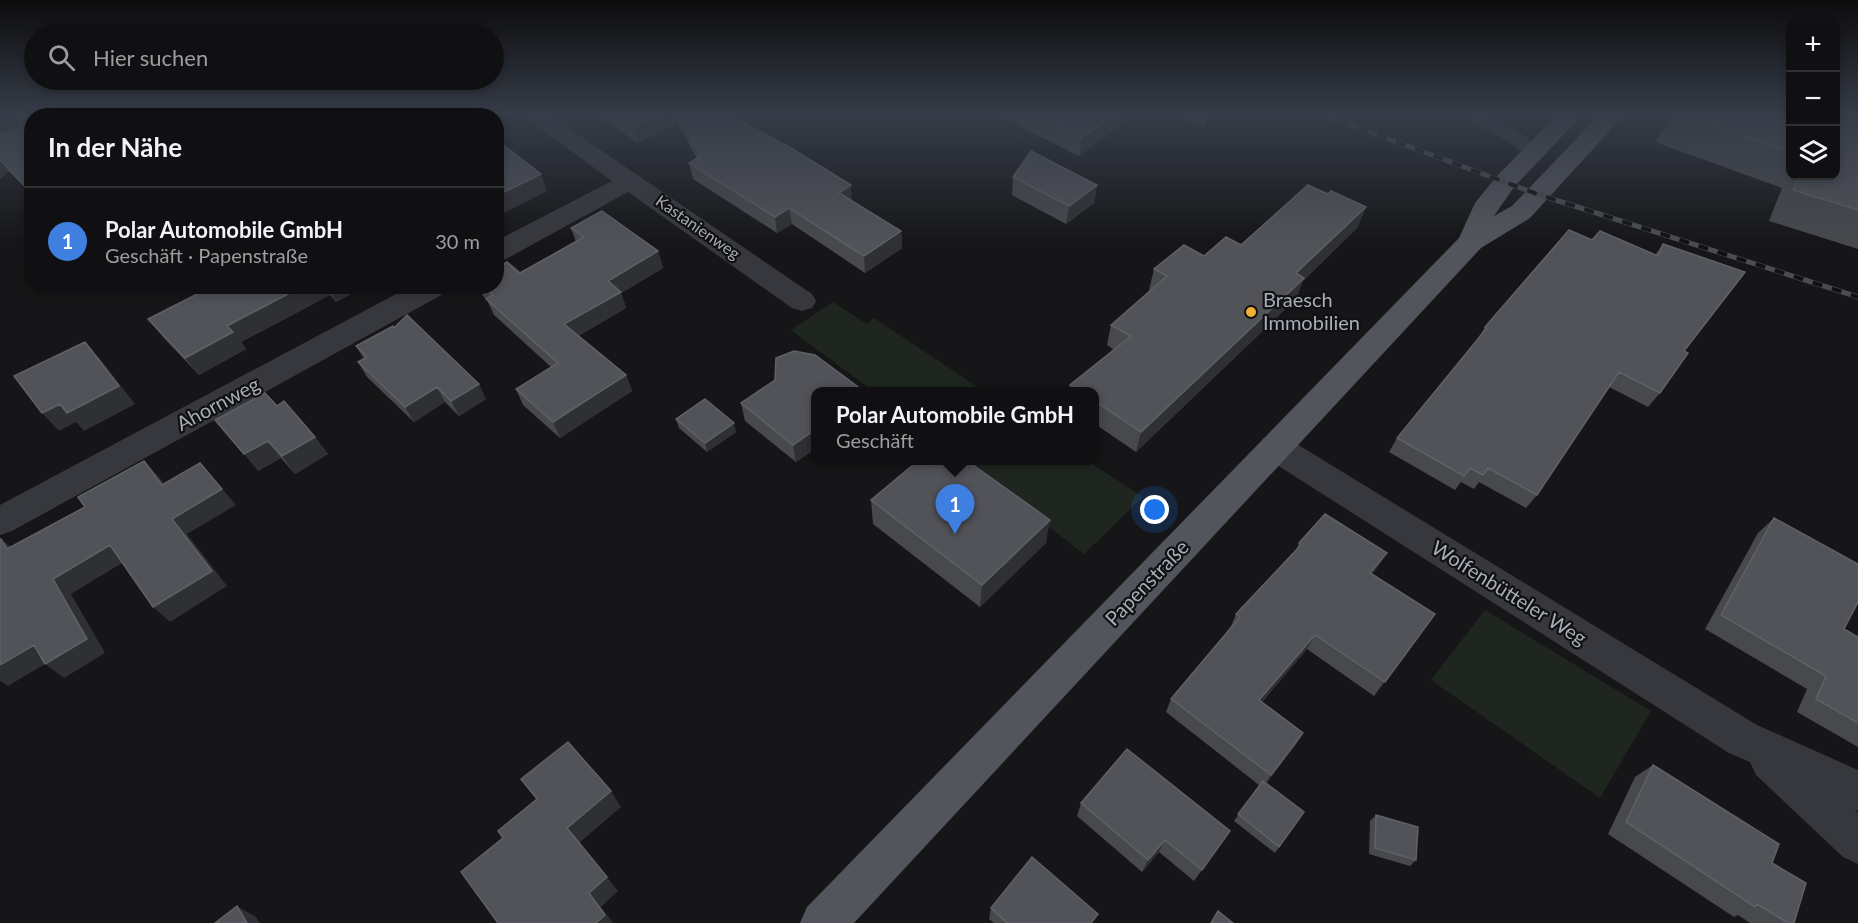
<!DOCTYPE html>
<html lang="de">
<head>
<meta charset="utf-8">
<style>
  :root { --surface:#101012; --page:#19191b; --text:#f1f3f6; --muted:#9c9d9f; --line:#303032; --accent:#f2b134 }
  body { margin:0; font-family:Lato,sans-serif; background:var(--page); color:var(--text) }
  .controls { position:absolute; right:18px; top:18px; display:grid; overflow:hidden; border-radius:12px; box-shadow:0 3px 9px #0003 }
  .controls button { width:54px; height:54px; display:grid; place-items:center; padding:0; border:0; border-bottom:2px solid var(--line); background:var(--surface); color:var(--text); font:30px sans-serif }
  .you { position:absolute; left:1155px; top:510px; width:21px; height:21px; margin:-15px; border:4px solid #fff; border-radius:50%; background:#1a73e8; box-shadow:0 0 0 9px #1a73e833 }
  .badge { display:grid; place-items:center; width:39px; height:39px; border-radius:50%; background:var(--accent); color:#fff; font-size:20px; font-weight:700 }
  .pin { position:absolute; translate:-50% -50px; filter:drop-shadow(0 2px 3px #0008) }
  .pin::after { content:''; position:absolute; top:32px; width:21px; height:18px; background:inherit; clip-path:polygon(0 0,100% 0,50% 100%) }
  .popup { position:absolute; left:811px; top:387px; width:288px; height:78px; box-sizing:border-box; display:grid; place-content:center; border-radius:12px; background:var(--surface); filter:drop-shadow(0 2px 4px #0005); font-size:20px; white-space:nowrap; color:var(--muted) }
  .popup b { font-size:22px; color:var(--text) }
  .popup::after { content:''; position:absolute; left:50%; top:100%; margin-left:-12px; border:12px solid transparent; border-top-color:var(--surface) }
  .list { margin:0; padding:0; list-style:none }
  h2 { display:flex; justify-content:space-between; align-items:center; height:78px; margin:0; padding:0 24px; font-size:26px }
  h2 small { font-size:20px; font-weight:400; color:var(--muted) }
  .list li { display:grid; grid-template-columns:39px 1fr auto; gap:18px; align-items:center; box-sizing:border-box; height:108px; padding:0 24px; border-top:2px solid var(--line) }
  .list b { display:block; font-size:22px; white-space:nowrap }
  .list p { margin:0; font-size:20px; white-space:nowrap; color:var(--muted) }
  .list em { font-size:20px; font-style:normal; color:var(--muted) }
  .icon { flex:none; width:33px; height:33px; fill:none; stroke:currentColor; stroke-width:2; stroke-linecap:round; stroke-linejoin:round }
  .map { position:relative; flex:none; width:1858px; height:923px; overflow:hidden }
  .search { position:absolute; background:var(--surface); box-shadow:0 3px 9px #0003; left:24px; top:24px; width:480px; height:66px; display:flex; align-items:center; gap:15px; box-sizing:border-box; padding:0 21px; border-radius:33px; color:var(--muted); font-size:22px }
  .panel { position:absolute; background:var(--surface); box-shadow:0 3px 9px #0003; left:24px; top:108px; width:480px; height:186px; border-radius:24px }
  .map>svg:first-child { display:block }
  .green { fill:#1e261f }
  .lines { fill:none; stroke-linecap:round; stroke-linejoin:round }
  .lane { fill:#37383d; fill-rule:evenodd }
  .street { fill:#37383d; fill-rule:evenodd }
  .primary { fill:#53555c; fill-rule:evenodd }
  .rail-casing { stroke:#4a4c52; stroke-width:5 }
  .rail { stroke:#111113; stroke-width:4; stroke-dasharray:10; stroke-linecap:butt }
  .wall { fill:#47494d }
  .shaded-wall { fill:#2f3033 }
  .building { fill:#525359; stroke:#5f6168; stroke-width:1.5 }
  .poi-dot { fill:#f2b134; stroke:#111113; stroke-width:2 }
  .labels { text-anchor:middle; stroke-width:4.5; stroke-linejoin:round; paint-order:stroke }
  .far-street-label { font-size:16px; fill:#a8adb8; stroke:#111113 }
  .poi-label { font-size:20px; fill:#a8adb8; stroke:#111113; text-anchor:start }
  .street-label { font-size:20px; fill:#a8adb8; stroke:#111113 }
</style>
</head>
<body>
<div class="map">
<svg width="1858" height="923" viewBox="0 0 1858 923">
  <rect width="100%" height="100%" fill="#161618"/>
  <path class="green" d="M833,302L867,324L874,318L984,391H873L791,330Z
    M963,461H1088L1143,497L1084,554Z
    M1485,610L1651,711L1600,798L1431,680Z"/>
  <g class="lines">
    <path class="lane" d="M1472,114C1490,111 1532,138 1543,153L1540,157H1528L1508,141L1472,122L1469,118Z"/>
    <path class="street" d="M71,114H98L69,116Z
      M521,114H548L812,294L816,301L812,308L802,311L792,308L628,192L506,259L496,262V241L612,181Z
      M411,286H449L445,293L12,531L0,535V505Z
      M1275,434L1287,438L1757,725L1858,770V811L1855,810L1858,813V864L1843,857L1756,775L1750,762L1729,753L1263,456L1259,447L1263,438Z"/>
    <path class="primary" d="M1558,114H1583L1514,187L1494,216L1512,206L1600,114H1625L1530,218L1481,248L854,923H800L807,907L1459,238L1475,203L1496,177Z"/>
    <g class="rail-casing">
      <path id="rail" d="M1321,114L1537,194L1858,297"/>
    </g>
    <use href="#rail" class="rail"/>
  </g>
  <path class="wall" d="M0,114L32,116V195L9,171L0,179Z
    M343,114H462L465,116H346Z
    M596,114H740L741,121L852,201L901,231L902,248L865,273L792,224L777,233L693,179L689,163L697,159L677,122L638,143Z
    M995,114H1124L1123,124L1079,156Z
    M1170,114H1211L1204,128Z
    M1673,114H1791V176H1836L1858,114V249L1769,221L1782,188L1655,142Z
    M1013,177L1097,185L1094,203L1066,224L1012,195Z
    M1328,194L1366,207L1357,228L1303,281L1296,299L1136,452L1095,424V392H1069L1070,385L1114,350L1107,345L1111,325L1150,291L1149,290L1154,269L1241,245Z
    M571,228L658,251L663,268L621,293L626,308L578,336L626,375L632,391L560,438L523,405L516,389L551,367L494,315L487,300L483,296L478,286H496L576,242Z
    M1592,240L1655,255L1663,244L1684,351L1660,393L1648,407L1609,387L1537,495L1526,508L1479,482L1474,489L1461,482L1455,490L1389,452L1397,438L1478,338L1485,327Z
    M213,286H366L336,302L330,295L241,342L246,349L199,375L162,336L148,319Z
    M356,346L486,399L459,416L445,402L414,422L367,377L358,362L364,359Z
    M775,380L816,392V448L796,462L745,421L741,403Z
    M277,406L315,437L328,454L295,474L281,458L258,471Z
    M676,419L736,432L707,452L679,428Z
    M871,500L1046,543L980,607L873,524Z
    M1774,518L1844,629L1858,637V747L1797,712L1807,689L1705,629L1758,533Z
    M1299,543L1377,568L1372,574L1435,614L1374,696L1307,649L1262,702L1303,733L1266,783L1279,847L1275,853L1234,821L1259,785L1166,712L1171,699L1230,629L1236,614L1296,550Z
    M1653,765L1772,863L1794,923H1750L1738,915L1734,917L1608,834L1635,777Z
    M1081,803L1230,831L1194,881L1159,852L1142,872L1077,816Z
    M1376,815L1416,860L1410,866L1369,854L1370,821Z
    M991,908L1094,923H994L989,919Z"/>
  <path class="shaded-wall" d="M0,114H22L31,125L0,136Z
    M226,114H278L273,116H221Z
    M659,114H675L677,122L638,143L634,126Z
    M727,114H740L742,123Z
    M1116,114H1124L1123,124L1079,156L1082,138Z
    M1208,114H1211L1204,128Z
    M0,160L9,171L0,179Z
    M541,174L547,191L496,217V196Z
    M32,182V194L24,185Z
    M851,185L852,202L839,193Z
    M1097,185L1094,203L1066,224L1069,206Z
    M1366,207L1357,228L1303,281L1296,299L1136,452L1141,432L1296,273Z
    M789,208L792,224L777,233L775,217Z
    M901,231L902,248L865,273L864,256Z
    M658,251L663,268L621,293L626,308L570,340L564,324L608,281Z
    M303,286H324L330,295L241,342L246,349L199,375L185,358L227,326Z
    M327,286H366L336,302Z
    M85,342L100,359L135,404L84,431L76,422L59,431L42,413Z
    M626,375L632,391L560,438L553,422Z
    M479,384L486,399L459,416L451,401Z
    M437,387L445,402L414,422L405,407Z
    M734,423L736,432L707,452L705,443Z
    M816,429V448L796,462L793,445Z
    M315,437L328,454L295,474L282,456Z
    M268,441L281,458L258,471L244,454Z
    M144,461L159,477L177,501L162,485Z
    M200,463L236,505L187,534L227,586L170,622L153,607L172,519Z
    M1050,520L1046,543L980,607L982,585Z
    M1,539L20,554L7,549Z
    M110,545L127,560L71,594L105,653L64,678L45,664L8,686L0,681V665L53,579Z
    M1387,553L1377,568L1361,588L1370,573Z
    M1315,635L1307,649L1252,713L1259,700Z
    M1303,733L1295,746L1263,788L1271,775Z
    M611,791L621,807L579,843L567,828Z
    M1165,840L1159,852L1142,872L1148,860Z
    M607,877L618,891L601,907L613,923H596L589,893Z
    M237,906L256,917L260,923H247Z"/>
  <path class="building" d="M21,114H45L47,116H32V182L24,185L0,160V134L20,127Z
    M135,114H226L221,116H137Z
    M354,114H462L465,116H356Z
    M616,114H659L634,126Z
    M678,114H728L791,148L851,185L839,193L901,231L864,256L789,208L775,217L689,163L701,156Z
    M1032,114H1116L1082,138Z
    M1679,114H1791V152Z
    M1836,114H1858V210L1793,190L1799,176H1836Z
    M496,139L541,174L496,196Z
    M1031,151L1097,185L1069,206L1013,177Z
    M1308,185L1328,194L1331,191L1366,207L1296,273L1304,278L1141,432L1095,401V392H1081L1070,385L1131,336L1111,325L1167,276L1154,269L1184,245L1204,256L1226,237L1241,245Z
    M602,211L658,251L608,281L621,292L564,324L626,375L553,422L516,389L558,363L486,299L493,295L483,286H496V268L507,262L520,273L584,237L571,228Z
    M1569,230L1592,240L1600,231L1658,256L1663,244L1745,272L1684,351L1688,353L1660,393L1619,372L1537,495L1488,468L1483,475L1470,468L1464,476L1397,438L1487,328L1485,327Z
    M213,286H303L227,326L233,332L185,358L148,319Z
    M407,315L479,384L451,401L437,387L405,407L358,362L367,357L356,346L393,326L394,328Z
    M85,342L119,386L67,413L60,404L42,413L14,376Z
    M794,351L815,355L865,392H816V429L793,445L741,403L775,380L776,358Z
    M265,393L277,406L284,401L315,437L282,456L268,441L244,454L215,420Z
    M705,399L734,423L705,443L676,419Z
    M919,460H966L1050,520L982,585L871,500Z
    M144,461L162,485L200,463L222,489L172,519L212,571L153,607L110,545L53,579L87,639L45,664L34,645L0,665V539H1L7,549L85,507L78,497Z
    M1325,514L1387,553L1370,573L1435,614L1385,682L1315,635L1259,700L1303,733L1271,775L1171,699L1240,617L1236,614L1301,545L1299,543Z
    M1774,518L1858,564V602L1844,629L1858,637V723L1816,699L1826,676L1721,615Z
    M568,742L611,791L567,828L607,877L589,893L605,915L596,923H498L461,872L503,838L498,831L537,799L521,779Z
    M1127,749L1230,831L1202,870L1165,840L1148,860L1081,803Z
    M1653,765L1779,844L1772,863L1806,883L1794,923H1788L1757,904L1755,907L1626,822Z
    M1263,781L1304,812L1279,847L1238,814Z
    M1376,815L1418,827L1416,860L1375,848Z
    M1032,857L1098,914L1091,923H1007L991,908Z
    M237,906L247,923H215Z
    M1218,911L1233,923H1211Z"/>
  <linearGradient id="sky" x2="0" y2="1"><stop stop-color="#0c0c0d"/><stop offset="0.47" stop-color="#363c48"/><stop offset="1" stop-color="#363c48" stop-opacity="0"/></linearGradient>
  <rect width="1858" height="243" fill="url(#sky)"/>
  <circle class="poi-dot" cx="1251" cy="312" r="6"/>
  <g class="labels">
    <g class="far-street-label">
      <text transform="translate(698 227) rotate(35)" y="6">Kastanienweg</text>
    </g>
    <g class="poi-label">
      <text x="1263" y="307">Braesch<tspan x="1263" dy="23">Immobilien</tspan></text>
    </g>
    <g class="street-label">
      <text transform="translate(218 404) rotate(-28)" y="7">Ahornweg</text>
      <text transform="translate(1147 583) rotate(-46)" y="7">Papenstraße</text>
      <text transform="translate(1509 593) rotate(32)" y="7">Wolfenbütteler Weg</text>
    </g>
  </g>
</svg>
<div class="controls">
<button>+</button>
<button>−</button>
<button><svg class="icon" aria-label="layers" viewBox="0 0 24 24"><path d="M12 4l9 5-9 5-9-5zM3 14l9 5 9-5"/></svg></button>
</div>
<div class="you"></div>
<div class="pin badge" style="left:955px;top:534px;background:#3f7fe0">1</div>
<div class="popup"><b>Polar Automobile GmbH</b>Geschäft</div>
<div class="search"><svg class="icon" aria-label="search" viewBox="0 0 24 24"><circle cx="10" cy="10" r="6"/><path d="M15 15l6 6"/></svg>Hier suchen</div>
<section class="panel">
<h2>In der Nähe<small></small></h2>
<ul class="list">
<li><span class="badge" style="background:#3f7fe0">1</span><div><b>Polar Automobile GmbH</b><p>Geschäft · Papenstraße</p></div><em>30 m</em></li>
</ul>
</section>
</div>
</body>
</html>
